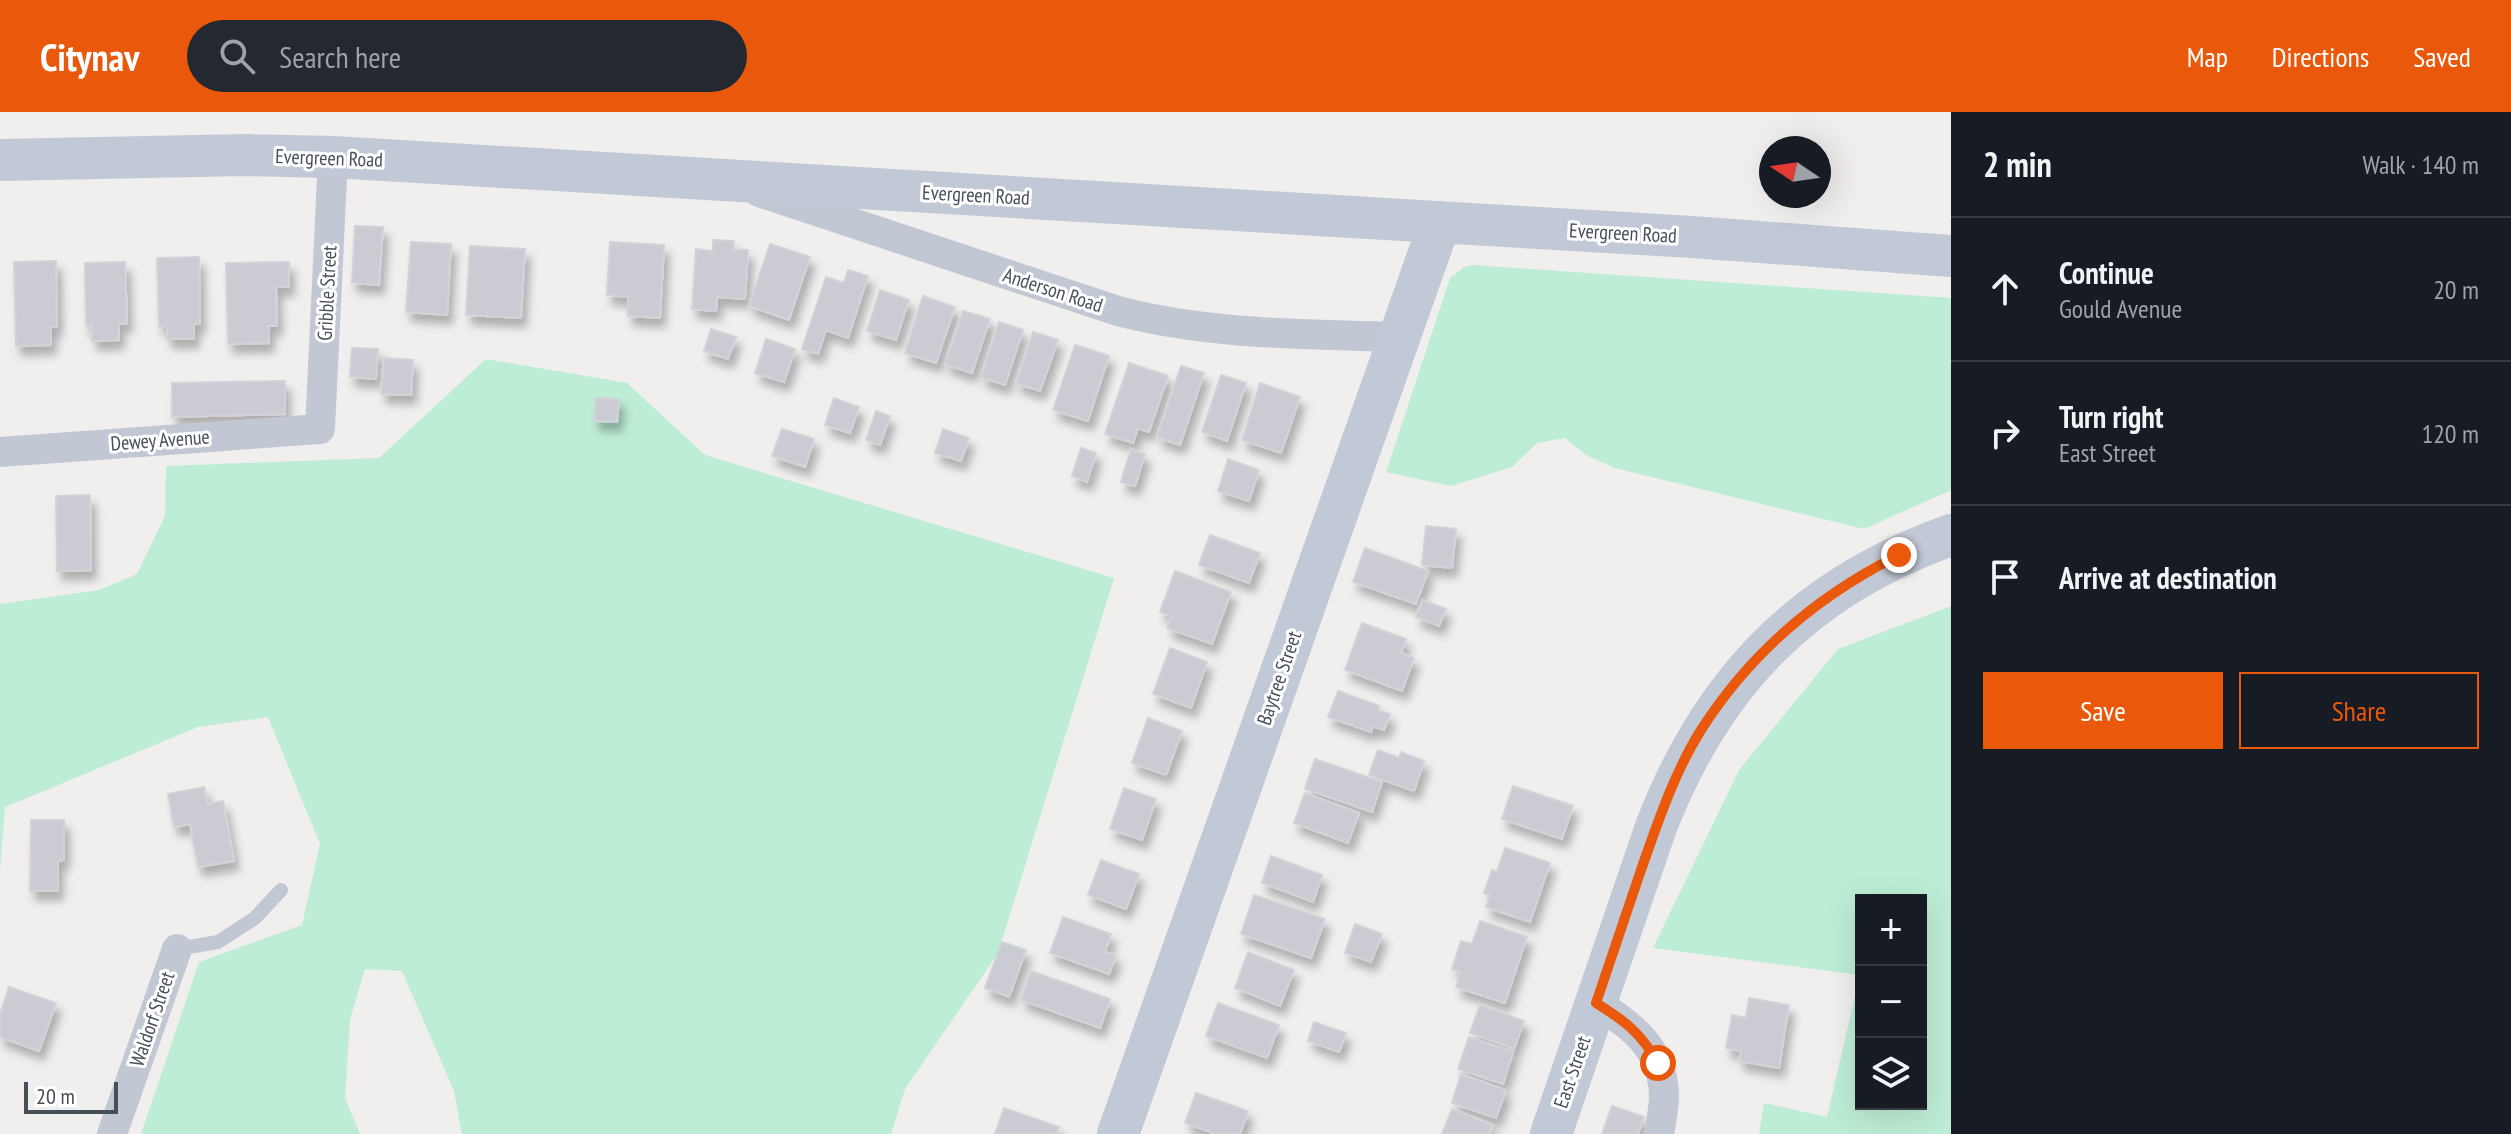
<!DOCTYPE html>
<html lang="en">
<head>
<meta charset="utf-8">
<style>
  :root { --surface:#171b24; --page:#242831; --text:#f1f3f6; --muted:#9ea1a6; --line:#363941; --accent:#ea580c }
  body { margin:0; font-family:"PT Sans Narrow",sans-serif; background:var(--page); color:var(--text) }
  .controls { position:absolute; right:24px; bottom:24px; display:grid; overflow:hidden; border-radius:0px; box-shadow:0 8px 32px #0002 }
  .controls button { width:72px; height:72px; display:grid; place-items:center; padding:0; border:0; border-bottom:2px solid var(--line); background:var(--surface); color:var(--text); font:40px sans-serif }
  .compass { position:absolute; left:1759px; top:24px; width:72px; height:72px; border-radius:50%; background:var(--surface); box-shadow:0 8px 32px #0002; rotate:283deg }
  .scale { position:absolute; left:24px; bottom:20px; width:94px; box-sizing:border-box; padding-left:8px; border:4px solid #474f5b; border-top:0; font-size:22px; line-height:28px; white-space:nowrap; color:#474f5b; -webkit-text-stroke:6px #fff; paint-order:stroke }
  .stop { position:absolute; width:24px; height:24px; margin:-18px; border:6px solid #ea580c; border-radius:50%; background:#fff }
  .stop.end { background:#ea580c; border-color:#fff; box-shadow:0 2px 8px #0008 }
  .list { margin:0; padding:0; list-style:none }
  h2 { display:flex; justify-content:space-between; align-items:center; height:104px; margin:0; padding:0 32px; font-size:34px }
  h2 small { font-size:26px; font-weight:400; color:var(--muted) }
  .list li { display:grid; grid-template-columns:52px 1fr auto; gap:24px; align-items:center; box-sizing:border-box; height:144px; padding:0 32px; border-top:2px solid var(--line) }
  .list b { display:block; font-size:30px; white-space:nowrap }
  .list p { margin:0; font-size:26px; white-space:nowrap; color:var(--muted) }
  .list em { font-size:26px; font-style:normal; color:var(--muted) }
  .actions { display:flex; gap:16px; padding:24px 32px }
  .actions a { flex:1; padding:18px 0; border:2px solid var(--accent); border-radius:0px; text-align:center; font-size:28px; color:var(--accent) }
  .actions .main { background:var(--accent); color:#fff }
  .icon { flex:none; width:44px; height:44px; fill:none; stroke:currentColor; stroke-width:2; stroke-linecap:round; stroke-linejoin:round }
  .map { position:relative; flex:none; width:1951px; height:1022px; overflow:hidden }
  header { display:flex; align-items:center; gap:48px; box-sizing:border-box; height:112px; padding:0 40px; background:var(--accent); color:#fff }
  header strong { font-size:38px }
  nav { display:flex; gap:44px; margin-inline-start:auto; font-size:28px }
  .search { width:560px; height:72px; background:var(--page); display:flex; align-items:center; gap:20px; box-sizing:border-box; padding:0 28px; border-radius:44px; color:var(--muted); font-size:30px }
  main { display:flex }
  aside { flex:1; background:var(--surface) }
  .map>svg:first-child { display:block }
  .green { fill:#bdedd5; fill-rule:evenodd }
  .building { fill:#cbccd3; stroke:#d2d3d9; stroke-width:2; filter:url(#shadow) }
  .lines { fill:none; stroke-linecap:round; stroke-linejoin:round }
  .lane { stroke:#c2c8d3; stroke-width:14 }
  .street { stroke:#c2c8d3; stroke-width:30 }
  .secondary { stroke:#c1c9d6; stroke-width:42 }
  .route { stroke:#ea580c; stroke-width:10 }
  .labels { text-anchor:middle; stroke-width:6; stroke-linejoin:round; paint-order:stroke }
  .street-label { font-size:20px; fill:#474f5b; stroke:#fff }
</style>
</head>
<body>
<header>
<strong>Citynav</strong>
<div class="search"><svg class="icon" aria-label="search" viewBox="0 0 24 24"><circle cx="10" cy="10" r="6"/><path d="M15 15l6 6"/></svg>Search here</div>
<nav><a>Map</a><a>Directions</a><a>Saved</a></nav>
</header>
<main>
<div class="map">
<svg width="1951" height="1022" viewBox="0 0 1951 1022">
  <defs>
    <filter id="shadow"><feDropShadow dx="5" dy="9" stdDeviation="4" flood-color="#0004"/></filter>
  </defs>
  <rect width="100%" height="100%" fill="#f1eeee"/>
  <path class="green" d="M1473,153L1951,186V378L1864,417L1615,356L1586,343L1565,326L1537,331L1512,355L1451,374L1386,360L1450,166L1464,155Z
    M486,247L627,271L705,343L1114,466L998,841L905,977L891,1022H462L454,979L402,859L365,857L350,907L345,986L360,1022H141L199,850L302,813L320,732L268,605L198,615L5,695L0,759V492L99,478L137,462L165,404L166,354L379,346Z
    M1951,494V1022H1759L1764,991L1827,1005L1860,863L1653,836L1739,658L1838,537ZM1921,788V992H1861V788Z"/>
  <path class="building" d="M355,114L383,115L379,173L352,171Z
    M713,128L734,129L733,138H748L745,187L717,185L716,199L692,197L696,137L713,139Z
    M411,130L451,132L447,203L406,200Z
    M610,130L664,133L660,206L628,204V185L607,183Z
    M770,132L810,145L789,208L749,194Z
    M470,134L525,137L521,206L466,203Z
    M199,145L200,212H194V227H167V214H159L157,146Z
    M56,149L57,215H51V233L16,234L14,150Z
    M125,150L127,211L119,212V228L92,229V213L86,214L85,151Z
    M289,150V175H276L277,214H269V231L228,232L226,151Z
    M848,158L868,164L848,226L826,218L818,242L802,237L826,165L844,171Z
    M880,178L909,188L896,228L867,219Z
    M923,184L955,195L936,251L905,241Z
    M963,199L990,207L972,261L945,252Z
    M999,210L1023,218L1005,273L981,265Z
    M711,217L736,225L728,247L704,239Z
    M1033,220L1058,228L1040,279L1016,271Z
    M766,227L795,237L784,270L755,261Z
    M1075,233L1109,244L1088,309L1053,298Z
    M352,236L378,237L376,267L350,265Z
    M384,246L413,248L411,283L381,282Z
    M1129,251L1168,264L1149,320L1138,316L1133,331L1105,322Z
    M1181,254L1204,261L1180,333L1157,325Z
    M1221,263L1246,271L1227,329L1202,320Z
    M285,269V302L172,305V271Z
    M1260,271L1300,285L1281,341L1242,328Z
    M596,286L619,287L617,310L594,309Z
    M834,286L859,295L850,321L825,313Z
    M876,299L890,304L880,333L866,328Z
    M782,317L814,327L805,355L772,344Z
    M943,317L969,326L961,349L935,341Z
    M1081,336L1096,341L1087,370L1072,364Z
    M1131,337L1145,342L1135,374L1121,370Z
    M1228,347L1259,358L1249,389L1218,379Z
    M90,383L91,458L57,459L56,384Z
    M1426,414L1456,417L1452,456L1422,453Z
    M1210,423L1260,441L1249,471L1199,453Z
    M1365,436L1428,459L1416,492L1353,470Z
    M1175,459L1231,480L1212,532L1167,516L1172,504L1160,500Z
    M1422,488L1446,497L1439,514L1416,505Z
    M1362,511L1406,527L1401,541L1414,546L1402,579L1345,558Z
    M1170,536L1207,550L1191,596L1153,582Z
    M1338,579L1379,594L1378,598L1390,602L1384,618L1373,614L1371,620L1328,605Z
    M1148,606L1182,619L1166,663L1132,651Z
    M1378,638L1399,646L1401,640L1424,649L1414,679L1369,663Z
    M1315,647L1382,670L1372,700L1305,677Z
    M1513,674L1573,694L1562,727L1502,707Z
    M204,675L207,692L223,689L234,749L198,755L190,712L174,715L168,682Z
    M1124,676L1156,687L1142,728L1110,717Z
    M1305,681L1359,701L1348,731L1294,711Z
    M31,708H64V748L58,749V779H30Z
    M1505,736L1550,751L1530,810L1486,795L1490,783L1484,781L1492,758L1497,760Z
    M1271,744L1322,763L1313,790L1262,771Z
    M1101,748L1139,762L1126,797L1088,783Z
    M1254,783L1325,807L1311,846L1241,822Z
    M1063,805L1111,822L1105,840L1116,843L1109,862L1050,841Z
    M1480,809L1527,825L1505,891L1456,875L1461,860L1452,857L1461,829L1472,832Z
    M1355,812L1382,822L1371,850L1345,841Z
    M1002,830L1026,838L1009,885L985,876Z
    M1248,840L1294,858L1280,894L1235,876Z
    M1031,859L1110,887L1100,916L1021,888Z
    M9,875L56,891L39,939L0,925V902Z
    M1749,886L1789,893L1779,956L1739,949L1741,939L1726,936L1732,903L1746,906Z
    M1218,891L1279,913L1267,946L1206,924Z
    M1480,893L1524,909L1514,937L1470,921Z
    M1314,910L1346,921L1339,940L1308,929Z
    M1469,925L1513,940L1503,972L1458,957Z
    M1461,962L1506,978L1496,1006L1452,991Z
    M1196,981L1248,999L1240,1022H1216L1185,1011Z
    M1612,994L1644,1005L1638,1022H1602Z
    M1004,996L1059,1015L1056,1022H995Z
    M1452,997L1493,1013L1489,1022H1442Z"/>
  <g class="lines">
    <path class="lane" d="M177,837L218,830L255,806L281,778"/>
    <path class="street" d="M759,80L1118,199C1210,223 1304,222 1399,225
      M0,340L320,317L333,45
      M1596,891C1632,914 1663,936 1664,984C1664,996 1661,1010 1659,1022
      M112,1022L177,837"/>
    <path class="secondary" d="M0,48L245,43L333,45L1692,125L1951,144
      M1118,1022L1440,110
      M1551,1022L1656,715C1712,570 1804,475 1951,423"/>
  </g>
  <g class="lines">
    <path class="route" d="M1658,951C1640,920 1625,909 1596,891C1611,846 1626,802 1641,758C1658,710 1674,661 1701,618C1750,541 1819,483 1899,443"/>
  </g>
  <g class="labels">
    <g class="street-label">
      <text transform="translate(329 46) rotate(2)" y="7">Evergreen Road</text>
      <text transform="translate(976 83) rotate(3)" y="7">Evergreen Road</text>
      <text transform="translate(1623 121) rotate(3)" y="7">Evergreen Road</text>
      <text transform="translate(1053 178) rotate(18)" y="7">Anderson Road</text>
      <text transform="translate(327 181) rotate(-87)" y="7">Gribble Street</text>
      <text transform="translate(160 328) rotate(-4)" y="7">Dewey Avenue</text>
      <text transform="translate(1279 566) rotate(-71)" y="7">Baytree Street</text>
      <text transform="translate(152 907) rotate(-71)" y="7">Waldorf Street</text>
      <text transform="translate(1572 960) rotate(-71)" y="7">East Street</text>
    </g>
  </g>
</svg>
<div class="controls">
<button>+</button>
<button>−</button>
<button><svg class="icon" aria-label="layers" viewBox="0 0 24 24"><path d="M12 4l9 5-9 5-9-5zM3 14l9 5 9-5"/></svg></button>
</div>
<svg class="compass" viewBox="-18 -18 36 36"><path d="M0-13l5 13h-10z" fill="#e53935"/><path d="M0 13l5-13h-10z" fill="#9ea1a6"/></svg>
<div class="scale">20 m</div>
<div class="stop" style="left:1658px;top:951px"></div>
<div class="stop end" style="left:1899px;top:443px"></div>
</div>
<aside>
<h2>2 min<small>Walk · 140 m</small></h2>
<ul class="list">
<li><svg class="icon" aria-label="ahead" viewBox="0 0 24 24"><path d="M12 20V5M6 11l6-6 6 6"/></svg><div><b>Continue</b><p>Gould Avenue</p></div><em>20 m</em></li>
<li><svg class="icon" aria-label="right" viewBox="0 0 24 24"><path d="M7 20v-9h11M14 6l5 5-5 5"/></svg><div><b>Turn right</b><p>East Street</p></div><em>120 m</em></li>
<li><svg class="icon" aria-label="arrive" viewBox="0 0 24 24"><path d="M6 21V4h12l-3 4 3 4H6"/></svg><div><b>Arrive at destination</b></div></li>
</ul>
<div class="actions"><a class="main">Save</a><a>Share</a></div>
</aside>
</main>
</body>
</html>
